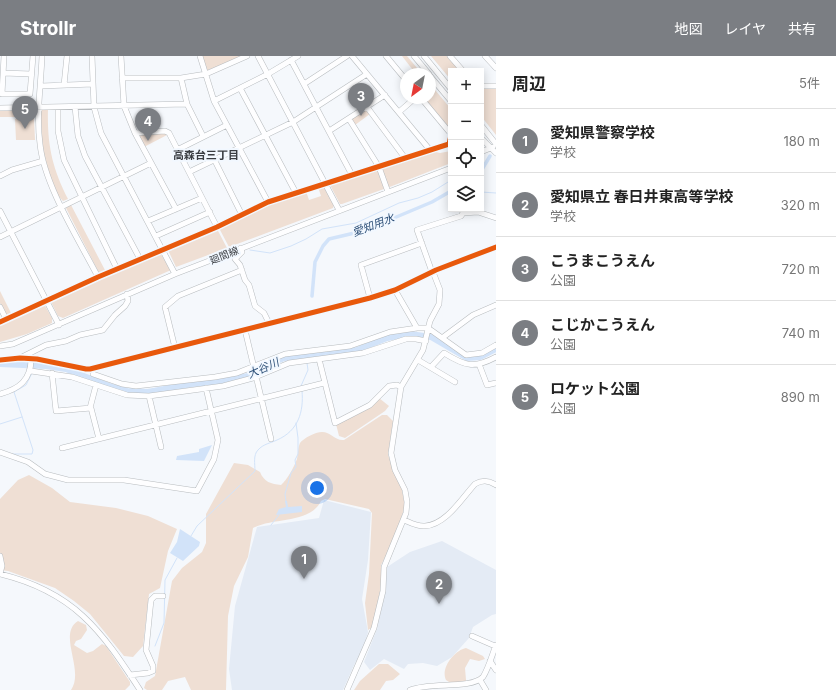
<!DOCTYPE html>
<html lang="ja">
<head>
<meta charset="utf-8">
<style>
  :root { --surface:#fff; --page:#f2f2f2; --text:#222; --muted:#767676; --line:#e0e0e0; --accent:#7b7e83 }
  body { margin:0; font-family:Inter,"Noto Sans JP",sans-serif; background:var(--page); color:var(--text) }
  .controls { position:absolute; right:12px; top:12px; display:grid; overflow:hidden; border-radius:0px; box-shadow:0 2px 10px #0003 }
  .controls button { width:36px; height:36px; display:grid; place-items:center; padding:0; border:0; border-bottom:1px solid var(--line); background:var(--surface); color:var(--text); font:20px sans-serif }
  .compass { position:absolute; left:400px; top:12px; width:36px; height:36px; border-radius:50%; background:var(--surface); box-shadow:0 2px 10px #0003; rotate:212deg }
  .you { position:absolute; left:317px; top:432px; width:14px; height:14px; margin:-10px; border:3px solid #fff; border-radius:50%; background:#1a73e8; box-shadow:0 0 0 6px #1a73e833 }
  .badge { display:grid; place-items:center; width:26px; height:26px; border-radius:50%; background:var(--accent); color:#fff; font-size:13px; font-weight:700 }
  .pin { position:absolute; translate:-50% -33px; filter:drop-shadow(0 1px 2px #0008) }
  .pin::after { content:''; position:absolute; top:21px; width:14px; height:12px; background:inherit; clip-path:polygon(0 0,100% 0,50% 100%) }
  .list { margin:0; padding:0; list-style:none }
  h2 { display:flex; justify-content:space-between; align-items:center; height:52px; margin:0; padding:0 16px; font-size:17px }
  h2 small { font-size:13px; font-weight:400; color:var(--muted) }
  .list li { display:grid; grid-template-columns:26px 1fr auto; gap:12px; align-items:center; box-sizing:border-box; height:64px; padding:0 16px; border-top:1px solid var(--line) }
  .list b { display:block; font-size:15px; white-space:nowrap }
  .list p { margin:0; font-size:13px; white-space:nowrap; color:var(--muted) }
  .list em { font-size:13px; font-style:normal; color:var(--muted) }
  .icon { flex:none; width:22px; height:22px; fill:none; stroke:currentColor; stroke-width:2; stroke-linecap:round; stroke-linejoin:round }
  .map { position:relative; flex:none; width:496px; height:634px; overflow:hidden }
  header { display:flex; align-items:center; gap:24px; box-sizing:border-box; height:56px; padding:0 20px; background:var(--accent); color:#fff }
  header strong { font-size:19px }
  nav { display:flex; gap:22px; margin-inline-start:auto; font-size:14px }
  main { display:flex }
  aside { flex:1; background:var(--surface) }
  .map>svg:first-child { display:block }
  .built { fill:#e4ebf5 }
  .green { fill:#efdfd4 }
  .water { fill:#d2e3f9 }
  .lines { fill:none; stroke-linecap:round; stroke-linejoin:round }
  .stream { stroke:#d2e3f9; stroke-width:1 }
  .canal { stroke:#d2e3f9; stroke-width:3.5 }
  .river { stroke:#d2e3f9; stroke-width:6 }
  .minor-casing { stroke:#b8bcbf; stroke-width:6 }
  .minor { stroke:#fefeff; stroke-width:5 }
  .cycleway-casing { stroke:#f2f8ff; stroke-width:8 }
  .cycleway { stroke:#e8590c; stroke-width:5 }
  .labels { text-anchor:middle; stroke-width:4; stroke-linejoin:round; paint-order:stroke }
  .street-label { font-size:10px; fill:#3a3d42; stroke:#f2f8ff }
  .neighbourhood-label { font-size:11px; font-weight:bold; fill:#3a3d42; stroke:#f2f8ff }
  .water-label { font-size:11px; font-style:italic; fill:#2e5078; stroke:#f2f8ff }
</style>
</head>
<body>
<header>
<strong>Strollr</strong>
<nav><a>地図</a><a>レイヤ</a><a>共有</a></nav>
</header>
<main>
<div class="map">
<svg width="496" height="634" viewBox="0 0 496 634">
  <rect width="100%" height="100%" fill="#f5f8fc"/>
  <path class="built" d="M324,444L371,456L368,504L362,543L368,576L363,595L355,607L343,634H232L229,613L235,550L257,471L319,462Z
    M442,485L496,514V558L492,559L473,571L469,582L452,601L437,610L423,607L408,608L404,613L384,603L370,614L364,606L377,573L385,537L387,511L410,496Z"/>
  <path class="green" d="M202,0H243L206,15Z
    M402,0H407L422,18H416Z
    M431,0H448L460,15H451V24Z
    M430,28L451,53V75L424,42H430Z
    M481,32H496V79L481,60Z
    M42,53H48C47,88 52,112 68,143L63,145C48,131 35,73 42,53Z
    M35,54L34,61H0V55Z
    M365,54L370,58L355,69L352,62Z
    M34,62L35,84H16L15,63Z
    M165,77L167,79L144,91L138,79Z
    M432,95L440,97L451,95V107L387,132L381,113L382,111Z
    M378,113L384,133L342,148H340L329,127Z
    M323,129L334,149L333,152L229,191L219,172L269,147L306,135L309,144L321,140L318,131Z
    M71,149L106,216L99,217L66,152Z
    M217,173L227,192L176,211L168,194Z
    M160,197L171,214L63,262L58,260L51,246Z
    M0,235L11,257L7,259L0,247Z
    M44,248L52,262V267L27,278L0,286V268Z
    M379,342L389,350L385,355L345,382L339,380L336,368Z
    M382,359H387L393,365L388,399L402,434L405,450L394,484L381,509V530L373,571L368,574L365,547L369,518L372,457L369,453L325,443L321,445C310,468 274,461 253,472L248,501L234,530L228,560L226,634H191L185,621L168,625L162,634H147L144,632L146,626L155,620L172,525L182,512L202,496L206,487V458L234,407L248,409L260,416C264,426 271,428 281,429C287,424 294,411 297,403C298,398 298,391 300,387C304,382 315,376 322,376C331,376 335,385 344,384Z
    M29,419L52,432L70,446L116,452L148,460L177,473L168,495L160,532L149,538L143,590L133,601L124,600L90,558L74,545L55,532L8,515L0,514V443L18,424Z
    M78,565L86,569L87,574L81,583L76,585L74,589L87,597L93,595L102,588L106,590L130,626V629L125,634H71C85,614 57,578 78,565Z
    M466,592L483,600L485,603L479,605L470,603L465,612L466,624L465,627L452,628L446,624C440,612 455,594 466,592Z
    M379,608H388L400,618L393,624L386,625L380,634H354L360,625Z"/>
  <path class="water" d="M212,389L204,405L176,404L177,400L199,396V393Z
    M285,445H287L288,451L302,450V456L276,459L279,453L286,451Z
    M180,473L200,486L199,490L183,505L170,497L177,486Z"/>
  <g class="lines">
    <path class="stream" d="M481,136L496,137
      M250,194L270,197L291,190L306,183L322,173L356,167L399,147L418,142L432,136L448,126H451
      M35,312L37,309
      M301,330L308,314L307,307
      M0,368L22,361
      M12,398H32L33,394L14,336L26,329L32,317
      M286,445L285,438L291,417L296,411L295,404L298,398V382L296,367
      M271,469L279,459
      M191,480L197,470L255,415C255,408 253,399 258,394C263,388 271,387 277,384C298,375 304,356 302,335
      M155,590L164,567L165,524L177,502"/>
    <path class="canal" d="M481,115L490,100
      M312,240L315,206L323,190L329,183L363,175L432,146L451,135"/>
    <path class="river" d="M0,308L46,310L66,313L112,331L127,335L148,336L192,328L218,326L248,320L258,313L284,302L357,294L387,282L410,278L431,281L467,302L480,301L496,293"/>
    <g class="minor-casing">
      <path id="minor" d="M4,0L2,38H30L33,0
        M42,0C41,29 36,59 40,88C44,129 79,184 98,221
        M92,0L94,51L101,77L175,218
        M121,0L124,50L135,77L176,153
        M200,0L214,45L268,146
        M258,0L339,154
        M352,0L430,94
        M386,0L406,24
        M414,0L429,18
        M424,0L451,33
        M450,0L463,15
        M485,0L496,12
        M291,4L352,119
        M3,17L31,18
        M430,20L451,45
        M122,22H181L206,18L247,0
        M181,22L187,48L203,80
        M304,28L347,0
        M64,29L67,0
        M41,30L93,28
        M481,30H496
        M240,32L296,137
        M421,42L451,78
        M214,45L268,18L298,0
        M58,51V75L64,104L117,213
        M75,51L78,80L85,100L140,203
        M367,51L405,102
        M0,52L187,48
        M399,56L415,42
        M349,63L379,111L388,136
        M481,69L496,88
        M329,75L385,39
        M135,77L165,75L169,77L217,171
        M481,82L496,97
        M177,94L227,69
        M481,96L493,91
        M214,103L242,159
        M189,116L293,66L367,18
        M0,120L12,114L43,105
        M0,155L59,269
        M148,165L202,142
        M156,180L210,156
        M0,181L151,107
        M241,192L242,196L235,203L240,209L245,224L249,229L255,250L264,257L269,267
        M432,216L417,174L461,160L463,157L478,156L496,162
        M395,234L417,272
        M370,242L361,209L422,187
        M0,251L6,263
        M0,266L98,221L217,171L268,146L449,88L451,79
        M245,274L271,383
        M442,282L473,259L496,249
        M0,290L13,288L175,218L451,112
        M175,292L165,251L178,240L242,214
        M20,302L46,289L66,285L80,279L103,274L115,259L125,250L128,245L127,238
        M319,303L335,367L370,349L389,330L397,329L401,331
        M0,304L20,302L37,303L86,313H90L370,242L395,234L436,214L496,191
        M418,304L455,326
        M479,308L487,329L496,327
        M431,311L444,297C465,310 474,313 496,301
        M31,315L72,321L127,339L149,340L223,330L253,322L289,307L363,297L406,283H416L426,285
        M52,317L56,355L91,352L99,383
        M93,318L122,328L136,330L215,321L237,317L285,298L350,290L390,276L417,272H428L466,299L482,297L496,289
        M0,338C19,333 31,324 31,303
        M149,340L161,391
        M90,352L96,329
        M62,392L324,327
        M0,396L28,406L45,418L68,424H124L197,435L214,403L218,384L206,332
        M404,464C411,467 418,471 425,470C446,469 462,442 475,428C482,424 488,424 496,429
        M0,500L2,510L0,518
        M0,518C74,536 101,574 140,634
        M472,580L495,590
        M490,605L496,614
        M130,619L148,617L153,615V610L146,594L151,544L155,540H163
        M480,624L486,634
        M347,634L374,572L383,535L384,511L406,457L407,446L405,434L395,414L391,397L401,331L423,294L430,265L439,248L440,234L433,216
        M410,634C432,625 469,634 483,621C489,611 492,599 496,589"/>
    </g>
    <use href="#minor" class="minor"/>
    <g class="cycleway-casing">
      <path id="cycleway" d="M0,266L98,221L217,171L268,146L449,88L451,79
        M0,304L20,302L37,303L86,313H90L370,242L395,234L436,214L496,191"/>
    </g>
    <use href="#cycleway" class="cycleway"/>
  </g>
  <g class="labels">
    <g class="street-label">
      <text transform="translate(224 199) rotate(-22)" y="4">廻間線</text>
    </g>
    <g class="neighbourhood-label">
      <text x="206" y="103">高森台三丁目</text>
    </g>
    <g class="water-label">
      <text transform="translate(373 169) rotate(-21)" y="4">愛知用水</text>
      <text transform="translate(263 312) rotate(-24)" y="4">大谷川</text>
    </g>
  </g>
</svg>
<div class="controls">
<button>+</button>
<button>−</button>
<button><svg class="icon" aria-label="locate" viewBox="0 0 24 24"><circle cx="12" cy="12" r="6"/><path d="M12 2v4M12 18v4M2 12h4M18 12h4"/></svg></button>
<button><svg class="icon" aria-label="layers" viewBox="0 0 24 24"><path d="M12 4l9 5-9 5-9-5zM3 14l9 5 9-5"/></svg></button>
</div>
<svg class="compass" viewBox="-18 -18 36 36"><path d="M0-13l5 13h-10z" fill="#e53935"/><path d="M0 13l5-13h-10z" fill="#767676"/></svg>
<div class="you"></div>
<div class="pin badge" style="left:304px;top:523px">1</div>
<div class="pin badge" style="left:439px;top:548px">2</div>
<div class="pin badge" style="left:361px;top:60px">3</div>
<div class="pin badge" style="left:148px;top:85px">4</div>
<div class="pin badge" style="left:25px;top:73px">5</div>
</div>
<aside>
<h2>周辺<small>5件</small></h2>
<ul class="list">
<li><span class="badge">1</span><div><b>愛知県警察学校</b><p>学校</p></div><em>180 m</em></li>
<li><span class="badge">2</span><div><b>愛知県立 春日井東高等学校</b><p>学校</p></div><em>320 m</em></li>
<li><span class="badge">3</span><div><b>こうまこうえん</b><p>公園</p></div><em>720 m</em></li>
<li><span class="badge">4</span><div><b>こじかこうえん</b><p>公園</p></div><em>740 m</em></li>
<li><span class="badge">5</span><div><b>ロケット公園</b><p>公園</p></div><em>890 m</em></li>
</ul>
</aside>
</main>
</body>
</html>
